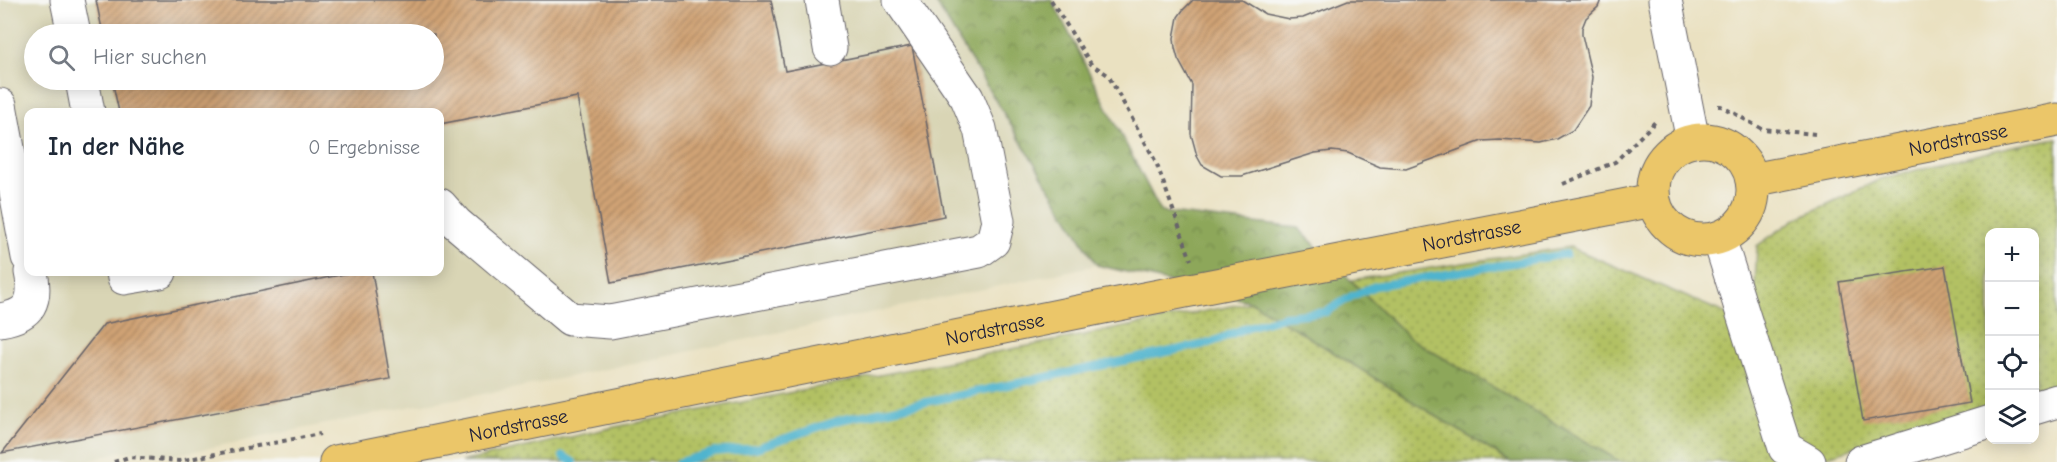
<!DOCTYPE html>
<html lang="de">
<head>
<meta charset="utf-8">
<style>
  :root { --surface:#fff; --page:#f2f2f3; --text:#1f2937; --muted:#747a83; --line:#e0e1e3 }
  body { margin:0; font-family:"Comic Neue",sans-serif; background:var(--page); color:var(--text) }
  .controls { position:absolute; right:18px; bottom:18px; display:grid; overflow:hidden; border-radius:12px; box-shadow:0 3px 15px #0003 }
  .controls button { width:54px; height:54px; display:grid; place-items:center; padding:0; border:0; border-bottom:2px solid var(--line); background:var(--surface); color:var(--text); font:30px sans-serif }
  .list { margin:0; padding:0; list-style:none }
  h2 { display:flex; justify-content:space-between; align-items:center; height:78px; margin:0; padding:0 24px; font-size:26px }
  h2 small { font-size:20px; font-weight:400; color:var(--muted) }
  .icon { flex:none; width:33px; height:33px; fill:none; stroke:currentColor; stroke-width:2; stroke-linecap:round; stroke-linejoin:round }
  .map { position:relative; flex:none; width:2057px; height:462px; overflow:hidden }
  .search { position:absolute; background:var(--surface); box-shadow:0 3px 15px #0003; left:24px; top:24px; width:420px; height:66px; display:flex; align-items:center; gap:15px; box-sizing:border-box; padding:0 21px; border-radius:33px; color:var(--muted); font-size:22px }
  .panel { position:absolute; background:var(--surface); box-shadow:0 3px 15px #0003; left:24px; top:108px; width:420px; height:168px; border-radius:12px }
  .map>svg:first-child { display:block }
  .built { fill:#d9d5b5; fill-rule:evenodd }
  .grass { fill:url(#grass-dots); stroke:#6a7250; stroke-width:1.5 }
  .forest { fill:url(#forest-crowns); stroke:#58644a; stroke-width:1.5 }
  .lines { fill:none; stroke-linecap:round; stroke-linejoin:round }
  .stream { stroke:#4fb4ce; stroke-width:8 }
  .building { fill:url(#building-hatch) }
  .minor-casing { stroke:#68656a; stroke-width:35 }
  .major-casing { stroke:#68656a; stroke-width:35 }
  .path { stroke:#68656a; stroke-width:4; stroke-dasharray:4.5 4.5; stroke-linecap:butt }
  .minor { stroke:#fff; stroke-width:33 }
  .major { stroke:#ebc669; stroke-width:33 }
  .labels { text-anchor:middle; stroke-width:6; stroke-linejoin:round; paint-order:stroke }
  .street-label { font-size:20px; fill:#22223b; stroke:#f6f6f2 }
</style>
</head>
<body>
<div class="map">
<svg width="2057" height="462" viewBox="0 0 2057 462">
  <defs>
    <pattern id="grass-dots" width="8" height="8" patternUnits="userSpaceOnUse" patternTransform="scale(1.5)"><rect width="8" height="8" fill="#b2c164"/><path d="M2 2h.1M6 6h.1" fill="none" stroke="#909c54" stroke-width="1.8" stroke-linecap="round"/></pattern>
    <pattern id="forest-crowns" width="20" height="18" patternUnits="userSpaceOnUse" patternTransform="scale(1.5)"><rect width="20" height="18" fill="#8da75a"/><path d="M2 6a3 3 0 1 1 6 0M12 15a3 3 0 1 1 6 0" fill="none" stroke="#73884c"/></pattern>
    <pattern id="building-hatch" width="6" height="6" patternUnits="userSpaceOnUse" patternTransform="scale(1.5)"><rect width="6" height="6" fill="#d0a375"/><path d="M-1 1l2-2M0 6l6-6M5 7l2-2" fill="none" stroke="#a88461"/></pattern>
  </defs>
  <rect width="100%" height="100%" fill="#f6f6f2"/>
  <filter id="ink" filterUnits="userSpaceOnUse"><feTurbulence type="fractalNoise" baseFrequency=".0167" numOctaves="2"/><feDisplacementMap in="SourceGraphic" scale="12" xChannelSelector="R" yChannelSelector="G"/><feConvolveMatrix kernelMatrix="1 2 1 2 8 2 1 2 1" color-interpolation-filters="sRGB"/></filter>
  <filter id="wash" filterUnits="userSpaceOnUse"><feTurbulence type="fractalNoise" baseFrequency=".008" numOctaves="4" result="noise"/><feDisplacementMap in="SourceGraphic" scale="24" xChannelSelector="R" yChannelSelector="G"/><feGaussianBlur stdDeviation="1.35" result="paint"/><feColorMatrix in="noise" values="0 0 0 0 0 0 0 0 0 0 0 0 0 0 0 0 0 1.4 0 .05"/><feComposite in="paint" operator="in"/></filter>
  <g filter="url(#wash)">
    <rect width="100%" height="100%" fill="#eae1c1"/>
    <path class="built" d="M0,0H934L1097,265L507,390L413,406L175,455L120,451L88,462H0ZM34,34H434V80H34ZM28,112H440V272H28Z"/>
    <path class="grass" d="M2057,138V388L2035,395L2034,232H1990L1989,408L1828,456L1795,438L1753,323L1757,246L1794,220L1881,179L2008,147Z
      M1570,247L1727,314L1778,462H1621L1409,338L1351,280Z
      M1252,302L1510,462H652L650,460L648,462H461L615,427Z"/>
    <path class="forest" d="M934,0H1052L1161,212L1298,228L1409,338L1621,462H1510L1252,302L1097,265Z"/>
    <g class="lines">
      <path class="stream" d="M563,456L573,462
        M679,462L714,452L756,448L840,420L1210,343L1248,327L1285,316L1326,312L1352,296L1375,286L1566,254"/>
    </g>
    <g id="blocks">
      <path class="building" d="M96,0H771L785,71L912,46L944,216L611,283L577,97L440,124V112H119L112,80H434V34H103Z
        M1193,0H1242L1265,14L1289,19L1303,18L1348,0H1601L1598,7L1586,18L1582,28V35L1592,77L1589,106L1573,130L1557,139L1541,143L1500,140L1482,141L1406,169L1380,167L1348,153L1332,151L1315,153L1242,176H1221L1202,165L1197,156L1191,134L1192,85L1178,59L1175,48L1174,38L1178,17L1183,10Z
        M1945,266L1970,403L1863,421L1839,282Z
        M354,272H372L390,379L2,453L104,324Z"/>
    </g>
  </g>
  <g filter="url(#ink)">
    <use href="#blocks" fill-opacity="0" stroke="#68656a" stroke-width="1.5"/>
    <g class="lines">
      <g class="minor-casing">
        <path id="minor" d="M67,0L74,34
          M822,0L830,48
          M1665,0L1693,141
          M82,80L88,112
          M0,105L28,257
          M440,205L456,223L570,319L610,322L979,251L993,241L998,221L980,129L967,98L900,0
          M1719,238L1785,448L1809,462
          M123,272L124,278L160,272
          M0,320C31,315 37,301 31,272
          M2034,408L2057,401
          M1861,462L1990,422"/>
      </g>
      <g class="major-casing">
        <g id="major">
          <circle cx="1703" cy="190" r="50"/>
          <path id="s1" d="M1752,180L2057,120"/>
          <path id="s2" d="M336,462L1103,307L1653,200"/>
        </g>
      </g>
      <path class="path" d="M1051,0L1091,64L1108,75L1156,162L1191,260
        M1718,106H1721L1762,129L1815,134
        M1563,184L1615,162L1657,120
        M114,462L129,457L179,461L320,434"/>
      <use href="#minor" class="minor"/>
      <use href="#major" class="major"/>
    </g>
  </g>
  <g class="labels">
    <g class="street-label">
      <text dy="7" stroke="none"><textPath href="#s1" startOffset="210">Nordstrasse</textPath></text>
      <text dy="7" stroke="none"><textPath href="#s2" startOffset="1158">Nordstrasse</textPath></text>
      <text dy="7" stroke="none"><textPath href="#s2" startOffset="672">Nordstrasse</textPath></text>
      <text dy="7" stroke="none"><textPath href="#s2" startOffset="186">Nordstrasse</textPath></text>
    </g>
  </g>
</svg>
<div class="controls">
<button>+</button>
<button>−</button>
<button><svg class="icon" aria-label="locate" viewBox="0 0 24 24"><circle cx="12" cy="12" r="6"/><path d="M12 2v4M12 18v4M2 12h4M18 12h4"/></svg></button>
<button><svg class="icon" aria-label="layers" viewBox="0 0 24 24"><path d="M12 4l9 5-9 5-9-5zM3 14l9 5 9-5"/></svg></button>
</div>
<div class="search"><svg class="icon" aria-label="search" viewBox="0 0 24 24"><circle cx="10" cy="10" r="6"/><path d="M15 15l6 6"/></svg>Hier suchen</div>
<section class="panel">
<h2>In der Nähe<small>0 Ergebnisse</small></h2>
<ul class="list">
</ul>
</section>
</div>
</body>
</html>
